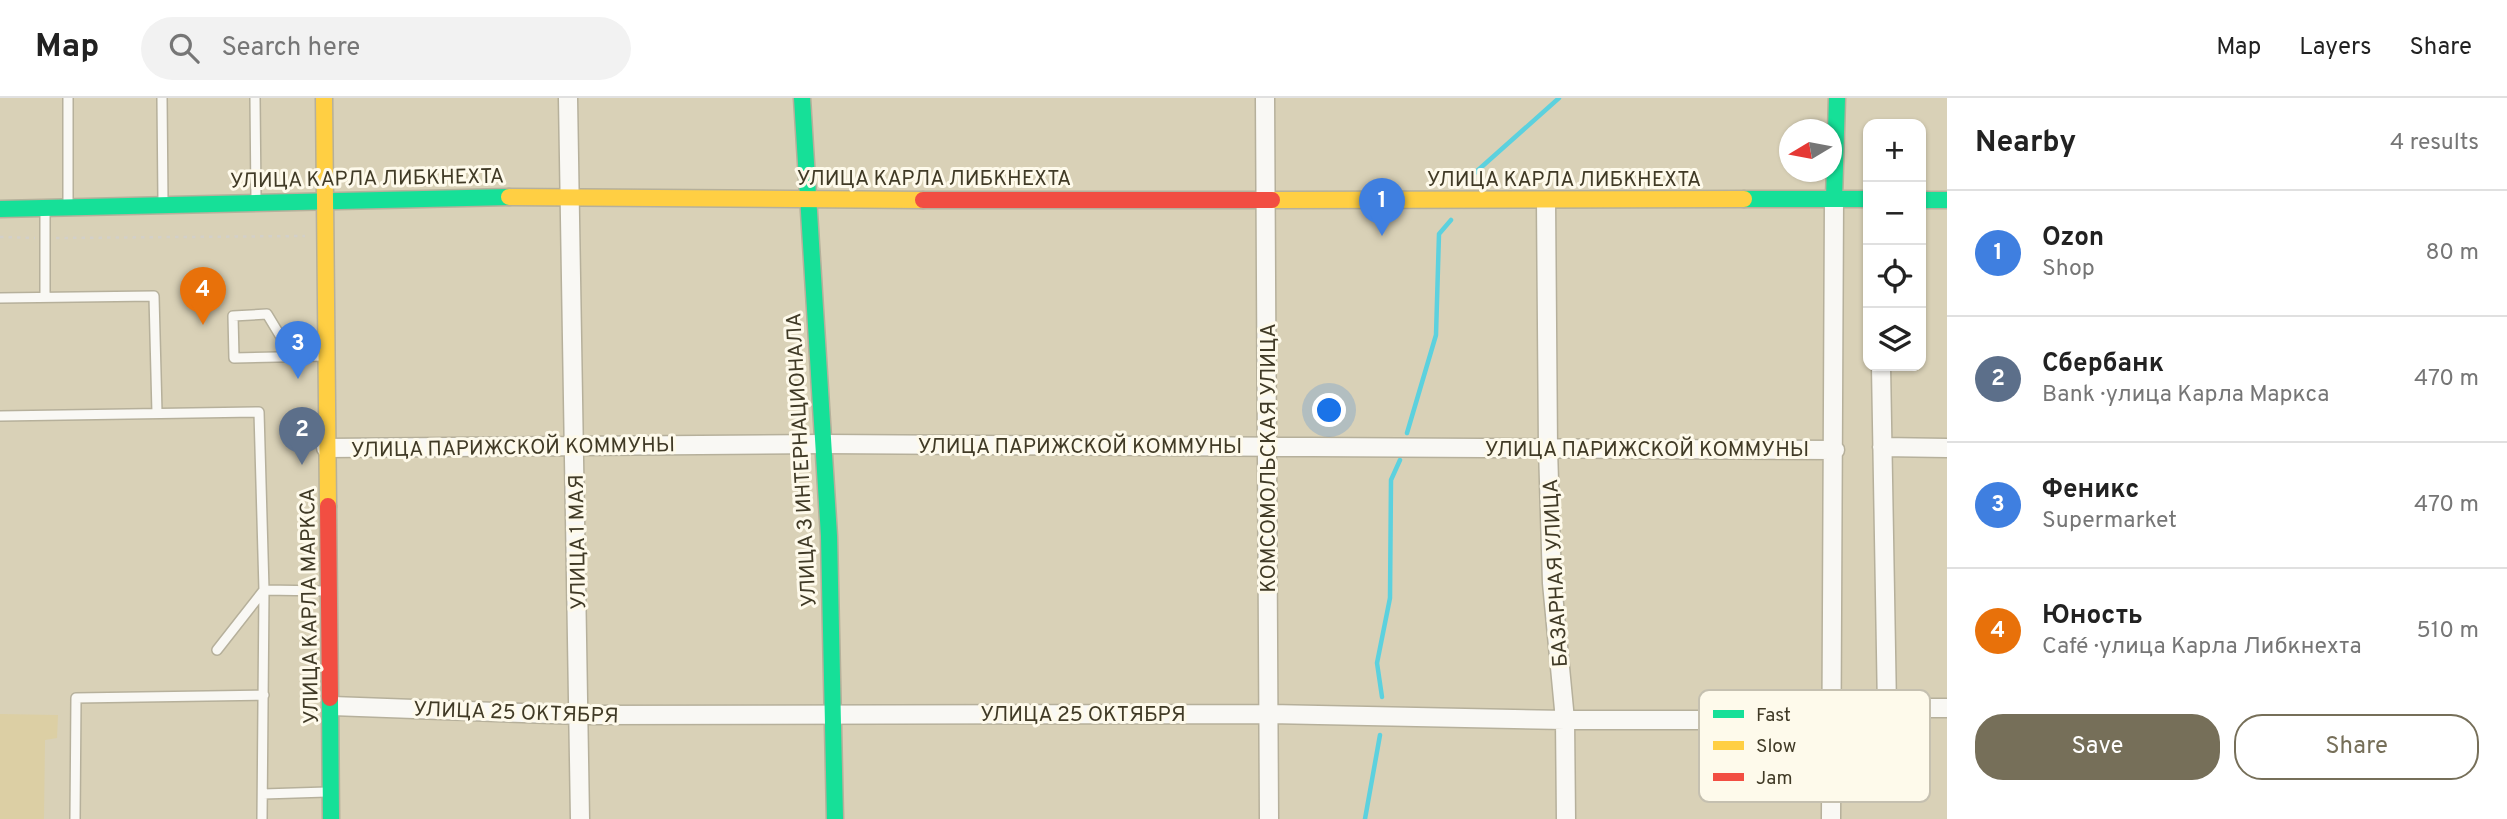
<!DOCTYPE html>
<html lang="en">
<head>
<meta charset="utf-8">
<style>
  :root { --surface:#fff; --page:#f2f2f2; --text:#222; --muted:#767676; --line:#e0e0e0; --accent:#766f59 }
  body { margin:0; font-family:Overpass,sans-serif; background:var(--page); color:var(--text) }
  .controls { position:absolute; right:21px; top:21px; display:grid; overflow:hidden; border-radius:14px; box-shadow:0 2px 5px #0004 }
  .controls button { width:63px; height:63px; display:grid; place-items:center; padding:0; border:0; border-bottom:2px solid var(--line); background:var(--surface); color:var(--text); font:35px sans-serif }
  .compass { position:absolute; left:1779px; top:21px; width:63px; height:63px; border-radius:50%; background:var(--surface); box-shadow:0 2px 5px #0004; rotate:260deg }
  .you { position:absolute; left:1330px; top:313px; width:24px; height:24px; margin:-18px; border:5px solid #fff; border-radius:50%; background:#1a73e8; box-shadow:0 0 0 10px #1a73e833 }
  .badge { display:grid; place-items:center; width:46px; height:46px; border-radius:50%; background:var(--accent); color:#fff; font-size:23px; font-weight:700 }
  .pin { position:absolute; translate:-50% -58px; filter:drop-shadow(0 2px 4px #0008) }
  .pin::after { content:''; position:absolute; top:37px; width:24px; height:21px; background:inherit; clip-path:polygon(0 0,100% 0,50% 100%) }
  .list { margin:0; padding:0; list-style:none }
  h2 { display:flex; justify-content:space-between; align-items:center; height:91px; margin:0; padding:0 28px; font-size:30px }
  h2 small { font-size:23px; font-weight:400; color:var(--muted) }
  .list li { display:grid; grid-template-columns:46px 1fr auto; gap:21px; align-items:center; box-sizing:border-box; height:126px; padding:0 28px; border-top:2px solid var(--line) }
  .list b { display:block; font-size:26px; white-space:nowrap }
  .list p { margin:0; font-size:23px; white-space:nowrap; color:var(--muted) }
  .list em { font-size:23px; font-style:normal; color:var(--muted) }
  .actions { display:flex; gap:14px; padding:21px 28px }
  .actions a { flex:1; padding:16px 0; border:2px solid var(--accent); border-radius:28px; text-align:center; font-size:24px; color:var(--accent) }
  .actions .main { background:var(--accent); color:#fff }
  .icon { flex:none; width:38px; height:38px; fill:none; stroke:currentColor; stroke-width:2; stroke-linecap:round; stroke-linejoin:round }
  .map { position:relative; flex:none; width:1947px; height:721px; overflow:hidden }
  header { display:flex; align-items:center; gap:42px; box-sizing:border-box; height:98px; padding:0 35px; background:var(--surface); border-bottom:2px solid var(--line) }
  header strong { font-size:33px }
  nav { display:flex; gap:38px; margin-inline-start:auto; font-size:24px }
  .search { width:490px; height:63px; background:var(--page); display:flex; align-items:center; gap:18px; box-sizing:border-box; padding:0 24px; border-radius:38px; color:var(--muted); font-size:26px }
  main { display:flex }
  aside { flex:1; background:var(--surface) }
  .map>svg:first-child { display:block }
  .built { fill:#dccfa4 }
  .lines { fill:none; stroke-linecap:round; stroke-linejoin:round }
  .stream { stroke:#5cd1de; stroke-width:4.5 }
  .lane-casing { stroke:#b6b09b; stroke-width:12 }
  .street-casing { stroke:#b6b09b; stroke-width:21 }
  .fast-casing { stroke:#b6b09b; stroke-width:19 }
  .slow-casing { stroke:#b6b09b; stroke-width:19 }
  .jam-casing { stroke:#b6b09b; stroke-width:19 }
  .path { stroke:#d3d0c8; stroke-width:2.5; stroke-dasharray:3.5 5; stroke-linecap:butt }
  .lane { stroke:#f9f8f4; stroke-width:9 }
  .street { stroke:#f9f8f4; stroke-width:18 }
  .fast { stroke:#16e098; stroke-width:16 }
  .slow { stroke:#ffcf43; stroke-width:16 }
  .jam { stroke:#f24e42; stroke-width:16 }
  .labels { text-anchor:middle; stroke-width:6; stroke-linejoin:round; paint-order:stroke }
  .street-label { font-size:21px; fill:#403a26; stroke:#fefaeb }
  .key { fill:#fefaeb; stroke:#c5c0b0; stroke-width:2 }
  .key-label { font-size:19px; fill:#403a26 }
</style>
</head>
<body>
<header>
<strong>Map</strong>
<div class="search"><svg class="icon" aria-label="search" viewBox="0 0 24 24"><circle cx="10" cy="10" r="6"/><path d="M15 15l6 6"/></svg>Search here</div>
<nav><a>Map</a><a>Layers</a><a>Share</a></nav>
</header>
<main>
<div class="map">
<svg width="1947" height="721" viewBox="0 0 1947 721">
  <rect width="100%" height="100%" fill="#d9d1b7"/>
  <path class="built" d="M0,616L58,617L57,640L45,642L44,721H0Z"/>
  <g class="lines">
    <path class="stream" d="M1468,81L1559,0
      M1407,335L1436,237L1439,136L1451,122
      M1382,599L1377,565L1390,500L1391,382L1400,362
      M1365,721L1380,637"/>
    <g class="lane-casing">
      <path id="lane" d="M162,0L163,103
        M255,0L256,101
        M68,107V0
        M45,110V199
        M0,200L154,198L157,315
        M293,259L267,216L233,218L234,260L324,258
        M0,318L259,314L264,492L262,721
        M217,552L264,492L326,493
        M263,696L327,694
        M75,721L76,600L264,597"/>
    </g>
    <g class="street-casing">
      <path id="street" d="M568,0L580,721
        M1265,0L1269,721
        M1546,103L1548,350L1552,485L1565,622L1566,721
        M1881,268L1887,610H1947
        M1882,349L1947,350
        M326,350L824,346L1835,352
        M332,608L580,617L1268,616L1565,622H1833
        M1831,721L1834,101"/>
    </g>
    <g class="fast-casing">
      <path id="fast" d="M802,0L829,438L835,721
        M1837,0L1834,101H1868
        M1744,101H1834
        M1921,102H1947
        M0,111L509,99
        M330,600L331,721"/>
    </g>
    <g class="slow-casing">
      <path id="slow" d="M324,0L328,408
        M509,99L923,102
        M1272,102L1744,101"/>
    </g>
    <g class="jam-casing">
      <path id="jam" d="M923,102H1272
        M328,408L330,600"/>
    </g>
    <path class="path" d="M0,139L35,140
      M56,140L305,138"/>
    <use href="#lane" class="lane"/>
    <use href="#street" class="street"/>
    <use href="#fast" class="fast"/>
    <use href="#slow" class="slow"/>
    <use href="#jam" class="jam"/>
  </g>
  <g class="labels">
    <g class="street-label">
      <text transform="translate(367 80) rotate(-1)" y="7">УЛИЦА КАРЛА ЛИБКНЕХТА</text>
      <text x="934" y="87">УЛИЦА КАРЛА ЛИБКНЕХТА</text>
      <text x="1564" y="88">УЛИЦА КАРЛА ЛИБКНЕХТА</text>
      <text x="1080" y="355">УЛИЦА ПАРИЖСКОЙ КОММУНЫ</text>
      <text transform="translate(513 349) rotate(-1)" y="7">УЛИЦА ПАРИЖСКОЙ КОММУНЫ</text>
      <text x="1647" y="358">УЛИЦА ПАРИЖСКОЙ КОММУНЫ</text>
      <text transform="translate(1268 360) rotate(-90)" y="7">КОМСОМОЛЬСКАЯ УЛИЦА</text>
      <text transform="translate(801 362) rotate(-93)" y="7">УЛИЦА 3 ИНТЕРНАЦИОНАЛА</text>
      <text transform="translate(577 444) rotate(-91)" y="7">УЛИЦА 1 МАЯ</text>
      <text transform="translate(1555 475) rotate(-93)" y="7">БАЗАРНАЯ УЛИЦА</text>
      <text transform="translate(309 508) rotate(-91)" y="7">УЛИЦА КАРЛА МАРКСА</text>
      <text transform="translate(516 614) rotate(2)" y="7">УЛИЦА 25 ОКТЯБРЯ</text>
      <text x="1083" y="623">УЛИЦА 25 ОКТЯБРЯ</text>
    </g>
  </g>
  <rect x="1699" y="592" width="231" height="112" rx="10" class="key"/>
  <rect x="1713" y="612" width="31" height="8" fill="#16e098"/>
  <rect x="1713" y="643" width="31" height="9" fill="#ffcf43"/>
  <rect x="1713" y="675" width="31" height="8" fill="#f24e42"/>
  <g class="key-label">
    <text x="1756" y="623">Fast</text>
    <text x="1756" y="654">Slow</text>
    <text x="1756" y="686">Jam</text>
  </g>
</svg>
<div class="controls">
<button>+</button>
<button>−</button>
<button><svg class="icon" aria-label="locate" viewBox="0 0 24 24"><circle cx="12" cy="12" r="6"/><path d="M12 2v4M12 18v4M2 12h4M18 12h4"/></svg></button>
<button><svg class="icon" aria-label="layers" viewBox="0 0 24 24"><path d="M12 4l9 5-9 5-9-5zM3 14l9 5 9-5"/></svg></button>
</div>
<svg class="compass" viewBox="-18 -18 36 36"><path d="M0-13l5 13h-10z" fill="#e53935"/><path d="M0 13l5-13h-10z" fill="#767676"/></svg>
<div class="you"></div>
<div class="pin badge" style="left:1382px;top:138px;background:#3f7fe0">1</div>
<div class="pin badge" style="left:302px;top:367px;background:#5c6f8a">2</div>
<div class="pin badge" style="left:298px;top:281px;background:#3f7fe0">3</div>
<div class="pin badge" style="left:203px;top:227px;background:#e8710a">4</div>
</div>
<aside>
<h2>Nearby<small>4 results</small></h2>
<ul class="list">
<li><span class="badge" style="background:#3f7fe0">1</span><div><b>Ozon</b><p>Shop</p></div><em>80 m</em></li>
<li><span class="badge" style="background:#5c6f8a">2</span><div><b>Сбербанк</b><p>Bank · улица Карла Маркса</p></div><em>470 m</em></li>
<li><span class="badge" style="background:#3f7fe0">3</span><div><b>Феникс</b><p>Supermarket</p></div><em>470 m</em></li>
<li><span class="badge" style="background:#e8710a">4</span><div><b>Юность</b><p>Café · улица Карла Либкнехта</p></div><em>510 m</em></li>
</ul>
<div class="actions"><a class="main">Save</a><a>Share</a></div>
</aside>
</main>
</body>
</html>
